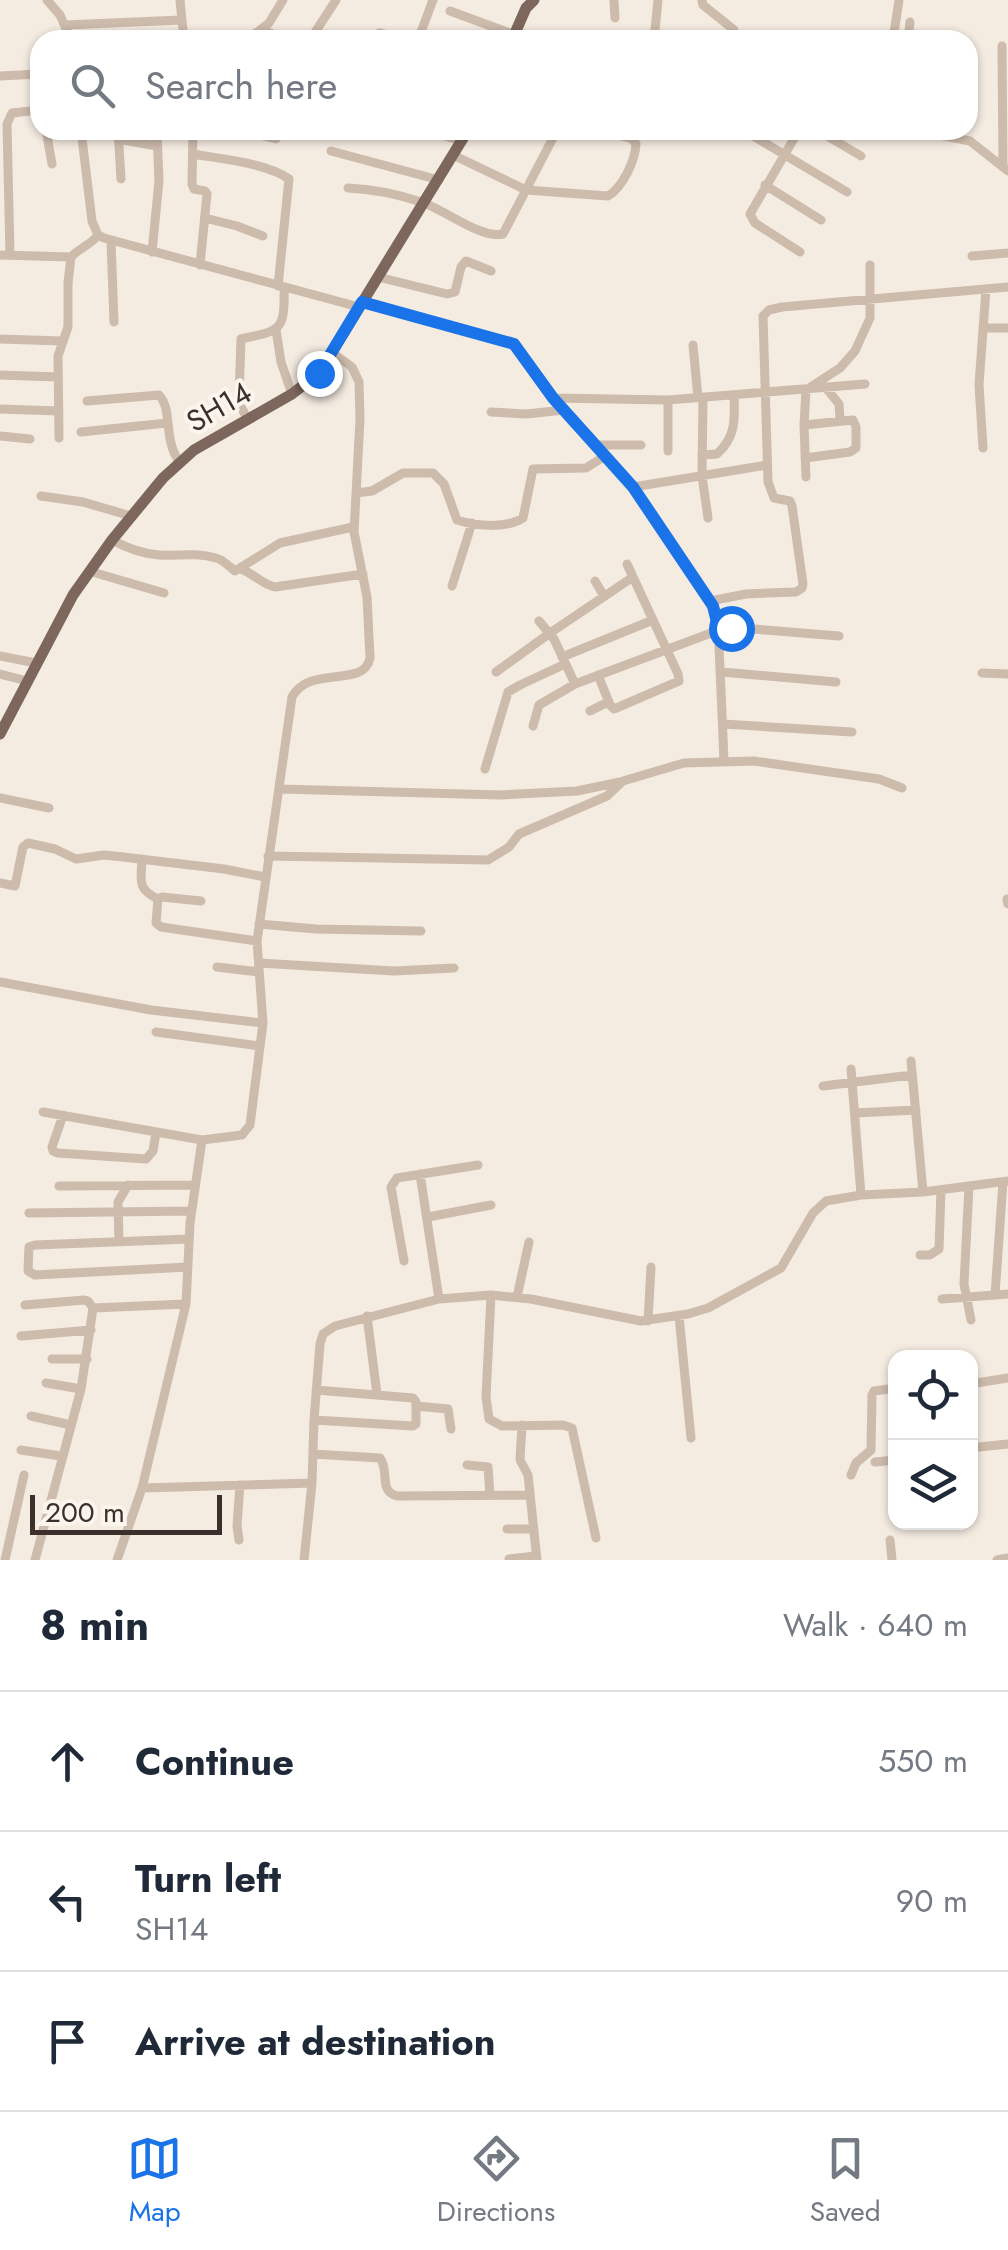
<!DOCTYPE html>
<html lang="en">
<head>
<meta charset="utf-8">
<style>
  :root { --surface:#fff; --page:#f2f2f3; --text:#1f2937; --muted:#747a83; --line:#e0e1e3; --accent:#1a73e8 }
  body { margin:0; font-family:Jost,sans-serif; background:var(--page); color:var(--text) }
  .controls { position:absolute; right:30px; bottom:30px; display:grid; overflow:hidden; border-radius:20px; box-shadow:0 2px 8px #0004 }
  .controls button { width:90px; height:90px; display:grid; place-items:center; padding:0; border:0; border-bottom:2px solid var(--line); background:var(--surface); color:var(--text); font:50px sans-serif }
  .scale { position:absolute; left:30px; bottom:25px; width:192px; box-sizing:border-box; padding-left:10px; border:5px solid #3b302b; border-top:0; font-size:28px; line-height:35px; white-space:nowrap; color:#3b302b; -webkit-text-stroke:8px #fbf5ee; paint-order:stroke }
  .stop { position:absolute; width:30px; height:30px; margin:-22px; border:8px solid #1a73e8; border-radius:50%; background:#fff }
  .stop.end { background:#1a73e8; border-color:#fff; box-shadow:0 2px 10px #0008 }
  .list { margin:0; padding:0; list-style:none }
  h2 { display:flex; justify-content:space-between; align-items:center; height:130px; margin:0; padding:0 40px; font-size:42px }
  h2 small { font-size:32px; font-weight:400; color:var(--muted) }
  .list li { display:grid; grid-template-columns:65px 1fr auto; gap:30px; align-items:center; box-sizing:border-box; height:140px; padding:0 40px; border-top:2px solid var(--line) }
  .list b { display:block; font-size:38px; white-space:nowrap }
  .list p { margin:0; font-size:32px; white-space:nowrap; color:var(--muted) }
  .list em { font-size:32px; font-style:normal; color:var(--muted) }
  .icon { flex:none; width:55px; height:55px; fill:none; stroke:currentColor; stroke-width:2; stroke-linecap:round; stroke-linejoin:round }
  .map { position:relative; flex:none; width:1008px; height:1560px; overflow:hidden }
  .search { position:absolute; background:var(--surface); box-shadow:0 2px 8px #0004; left:30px; right:30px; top:30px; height:110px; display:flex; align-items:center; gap:25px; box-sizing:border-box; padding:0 35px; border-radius:30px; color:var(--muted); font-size:38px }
  .sheet { height:550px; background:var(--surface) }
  nav { display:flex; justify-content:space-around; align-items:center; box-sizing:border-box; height:140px; border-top:2px solid var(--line); background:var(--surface); font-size:28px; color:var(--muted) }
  nav a { display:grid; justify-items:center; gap:5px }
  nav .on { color:var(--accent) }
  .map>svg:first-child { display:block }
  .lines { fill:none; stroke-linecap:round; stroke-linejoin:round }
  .minor { stroke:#cdbbac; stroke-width:9 }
  .major { stroke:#7d675c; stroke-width:11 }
  .route { stroke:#1a73e8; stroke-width:12 }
  .labels { text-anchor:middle; stroke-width:8; stroke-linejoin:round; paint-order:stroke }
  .street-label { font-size:30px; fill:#3b302b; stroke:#fbf5ee }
</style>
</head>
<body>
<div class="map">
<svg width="1008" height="1560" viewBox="0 0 1008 1560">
  <rect width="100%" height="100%" fill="#f4ebe1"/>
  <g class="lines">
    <path class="minor" d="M47,0L60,15L71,40
      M180,0L184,40
      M614,0L615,18
      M702,0L703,5L733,29L740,40
      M450,11L515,35
      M65,25L182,20
      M262,29L285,40
      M379,33L409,40
      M247,40L269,23L283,0
      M310,40L336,0
      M418,40L433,0
      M654,40L658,0
      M896,40L894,33L899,0
      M908,40L910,22
      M1002,46L1003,165
      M0,76L40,74
      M46,130L52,164
      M81,130L92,221L98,235L104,238L359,307
      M118,130L121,179
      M193,130L192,184L194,189L205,191L207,194L200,265
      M239,130L276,139
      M425,130L462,141
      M743,130L847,192
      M799,130L750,214L755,223L800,252
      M817,130L861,156
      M913,130L970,141L1008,171
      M118,139L157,146
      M331,151L439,180
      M193,154C221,159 267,163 289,179L278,286
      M453,155L526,190L608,196C623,187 635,161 636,144L631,138L596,130
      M765,185L821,220
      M348,188C372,189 397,194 421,202C444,209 480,239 503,234L555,134
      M205,218L237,226L263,236
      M111,241L114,322
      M152,252L159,181L157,130
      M0,255L71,257
      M10,255L7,124L12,113L40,110
      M972,256L1008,253
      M378,277L447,294L455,292L461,267L466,261L491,271
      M362,302L514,344L553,398L633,487L713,606L718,622L724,761
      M984,328H1008
      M276,330L281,362L292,394
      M0,339L62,341
      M693,345L698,398
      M0,375L58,377
      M826,388L839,404L840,420
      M553,398L668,400L865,384
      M703,398L702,476L708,518
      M87,401L159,395C173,410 163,439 179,461
      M0,409L59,411
      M491,412L526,414L564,410
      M247,418L240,405L239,397L241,339C281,330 285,332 284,287
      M804,425L853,420L856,427V448L850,452L805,458
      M81,432L167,423
      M0,436L30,439
      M59,438L58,356L68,327V283L71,257C79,248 91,245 98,235
      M595,445H641
      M983,448L979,385L986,289
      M668,451V400
      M702,455L717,454C736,437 735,419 734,395
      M806,477L804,425L806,390L840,368L855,351L870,318V265
      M633,487L767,465
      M356,493L372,491L403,473H433L444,484L457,520C476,526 506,529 523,518L533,469L586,468L605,456
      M41,496L83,502L131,516
      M112,540C127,548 142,554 159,555C178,556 196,552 216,558C224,560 229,567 235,571L280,543L353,527
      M241,569C254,574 263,585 275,587L363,574
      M89,571L164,593
      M595,581L604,596
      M452,586L472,523
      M710,601L746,594L796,592L802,588L803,584L792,506L790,501L774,498L768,482L763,316L769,310L782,307L1008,287
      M539,621L554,639L575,684
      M0,656L36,663
      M562,657L653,620
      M496,672L550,633L633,577
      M722,672L836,682
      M982,673L1008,674
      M0,674L27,681
      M598,675L610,705L614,709L679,681L678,674L627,564
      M590,711L608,702
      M723,724L852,732
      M533,726L539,705L575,684L719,630L741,628L839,636
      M485,769L508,692L520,685L565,664
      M280,789L500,795L577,791L620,782
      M0,798L49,808
      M268,856L488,860L509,847L519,834L607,796L623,781L684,763L754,761L879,779L902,788
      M142,859C141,881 137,889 158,899
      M0,883L15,886L23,847L28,843L55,849L76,859L104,855L123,857L224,869L265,877
      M1007,899L1008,904
      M201,901L162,897L158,899L156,923L161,927L257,941
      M259,924L316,929L421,931
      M259,963L394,971L454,968
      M217,967L259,972
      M0,982L151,1010L263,1023
      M156,1032L260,1046
      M911,1061L923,1192
      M851,1069L861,1195
      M823,1086L912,1075
      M43,1112L202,1140
      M855,1113L916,1110
      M63,1115L52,1147L53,1151L58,1153L146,1159L153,1151L156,1132
      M420,1174L439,1299
      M59,1186L195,1185
      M969,1186L964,1284L971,1320
      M29,1213L191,1211
      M428,1217L491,1205
      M119,1241L118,1202L128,1185
      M920,1255H930L939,1249L941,1190
      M404,1261L391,1187L397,1178L478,1165
      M188,1267L35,1275L28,1271L29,1247L35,1245L189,1239
      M491,1295L486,1397L489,1419L502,1426L563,1425L572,1428L596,1538
      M995,1295L1003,1182
      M517,1297L529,1242
      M942,1299L1008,1294
      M25,1305L84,1300L88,1301L93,1308
      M367,1316L377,1394
      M679,1316L691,1438
      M648,1321L651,1267
      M21,1336L91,1330
      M52,1359H87
      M46,1383L81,1389
      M970,1384L1008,1378
      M416,1406L448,1409L451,1429
      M31,1416L71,1425
      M314,1420L413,1426L416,1424V1402L413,1398L316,1390
      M522,1425L520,1460L528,1475L537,1560
      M970,1448L1008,1444
      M21,1450L61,1456
      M313,1454L380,1458C390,1471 378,1491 397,1496L530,1495
      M875,1462L896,1460
      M467,1465L488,1467L490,1495
      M851,1475L856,1463L871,1450L872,1395L874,1391L896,1388
      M142,1488L312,1483L314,1420L320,1344L323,1334L335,1326L439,1299L491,1295L531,1299L641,1321L688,1314L708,1308L781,1268L813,1213L826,1201L861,1195L923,1192L1008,1181
      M507,1529H534
      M239,1540L237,1526L240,1485
      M890,1540L892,1560
      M509,1559L536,1556
      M5,1560L24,1475
      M35,1560L81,1389L93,1308L186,1304
      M117,1560L142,1488L186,1304L190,1223L202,1140L242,1135L250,1125L263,1023L257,941L292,697C310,664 364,689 370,658L367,597L354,532L360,419L359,382L352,367L333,353
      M304,1560L312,1483
      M997,1560L1008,1558"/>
    <path class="major" d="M512,40L526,8L534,0
      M0,734L73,595L112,540L163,478L194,450L292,394L319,373L468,130"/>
  </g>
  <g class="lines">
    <path class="route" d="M319,373L362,302L514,344L553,398L633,487L713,606L719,630L731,628"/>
  </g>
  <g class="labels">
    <g class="street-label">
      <text transform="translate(219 407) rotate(-30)" y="10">SH14</text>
    </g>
  </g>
</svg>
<div class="controls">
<button><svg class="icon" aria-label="locate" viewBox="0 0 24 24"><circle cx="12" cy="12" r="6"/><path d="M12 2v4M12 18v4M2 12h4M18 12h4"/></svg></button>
<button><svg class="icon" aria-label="layers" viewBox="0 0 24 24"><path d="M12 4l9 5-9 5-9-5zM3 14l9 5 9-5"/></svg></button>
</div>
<div class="scale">200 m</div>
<div class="stop" style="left:731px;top:628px"></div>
<div class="stop end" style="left:319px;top:373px"></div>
<div class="search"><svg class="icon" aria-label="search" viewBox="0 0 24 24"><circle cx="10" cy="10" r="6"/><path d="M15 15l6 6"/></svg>Search here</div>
</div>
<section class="sheet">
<h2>8 min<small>Walk · 640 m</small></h2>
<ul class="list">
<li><svg class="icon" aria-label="ahead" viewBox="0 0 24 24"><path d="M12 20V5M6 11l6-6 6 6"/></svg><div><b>Continue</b></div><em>550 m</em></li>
<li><svg class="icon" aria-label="left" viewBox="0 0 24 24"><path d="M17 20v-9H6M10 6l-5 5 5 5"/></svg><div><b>Turn left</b><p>SH14</p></div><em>90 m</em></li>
<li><svg class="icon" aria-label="arrive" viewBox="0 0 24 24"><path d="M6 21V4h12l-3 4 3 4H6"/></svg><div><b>Arrive at destination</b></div></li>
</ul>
</section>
<nav>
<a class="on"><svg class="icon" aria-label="map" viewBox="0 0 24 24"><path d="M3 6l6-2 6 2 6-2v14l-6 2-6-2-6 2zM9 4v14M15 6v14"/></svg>Map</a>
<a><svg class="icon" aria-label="directions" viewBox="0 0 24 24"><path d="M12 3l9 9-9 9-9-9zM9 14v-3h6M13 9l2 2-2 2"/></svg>Directions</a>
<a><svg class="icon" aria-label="saved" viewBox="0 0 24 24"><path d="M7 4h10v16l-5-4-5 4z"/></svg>Saved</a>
</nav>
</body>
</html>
